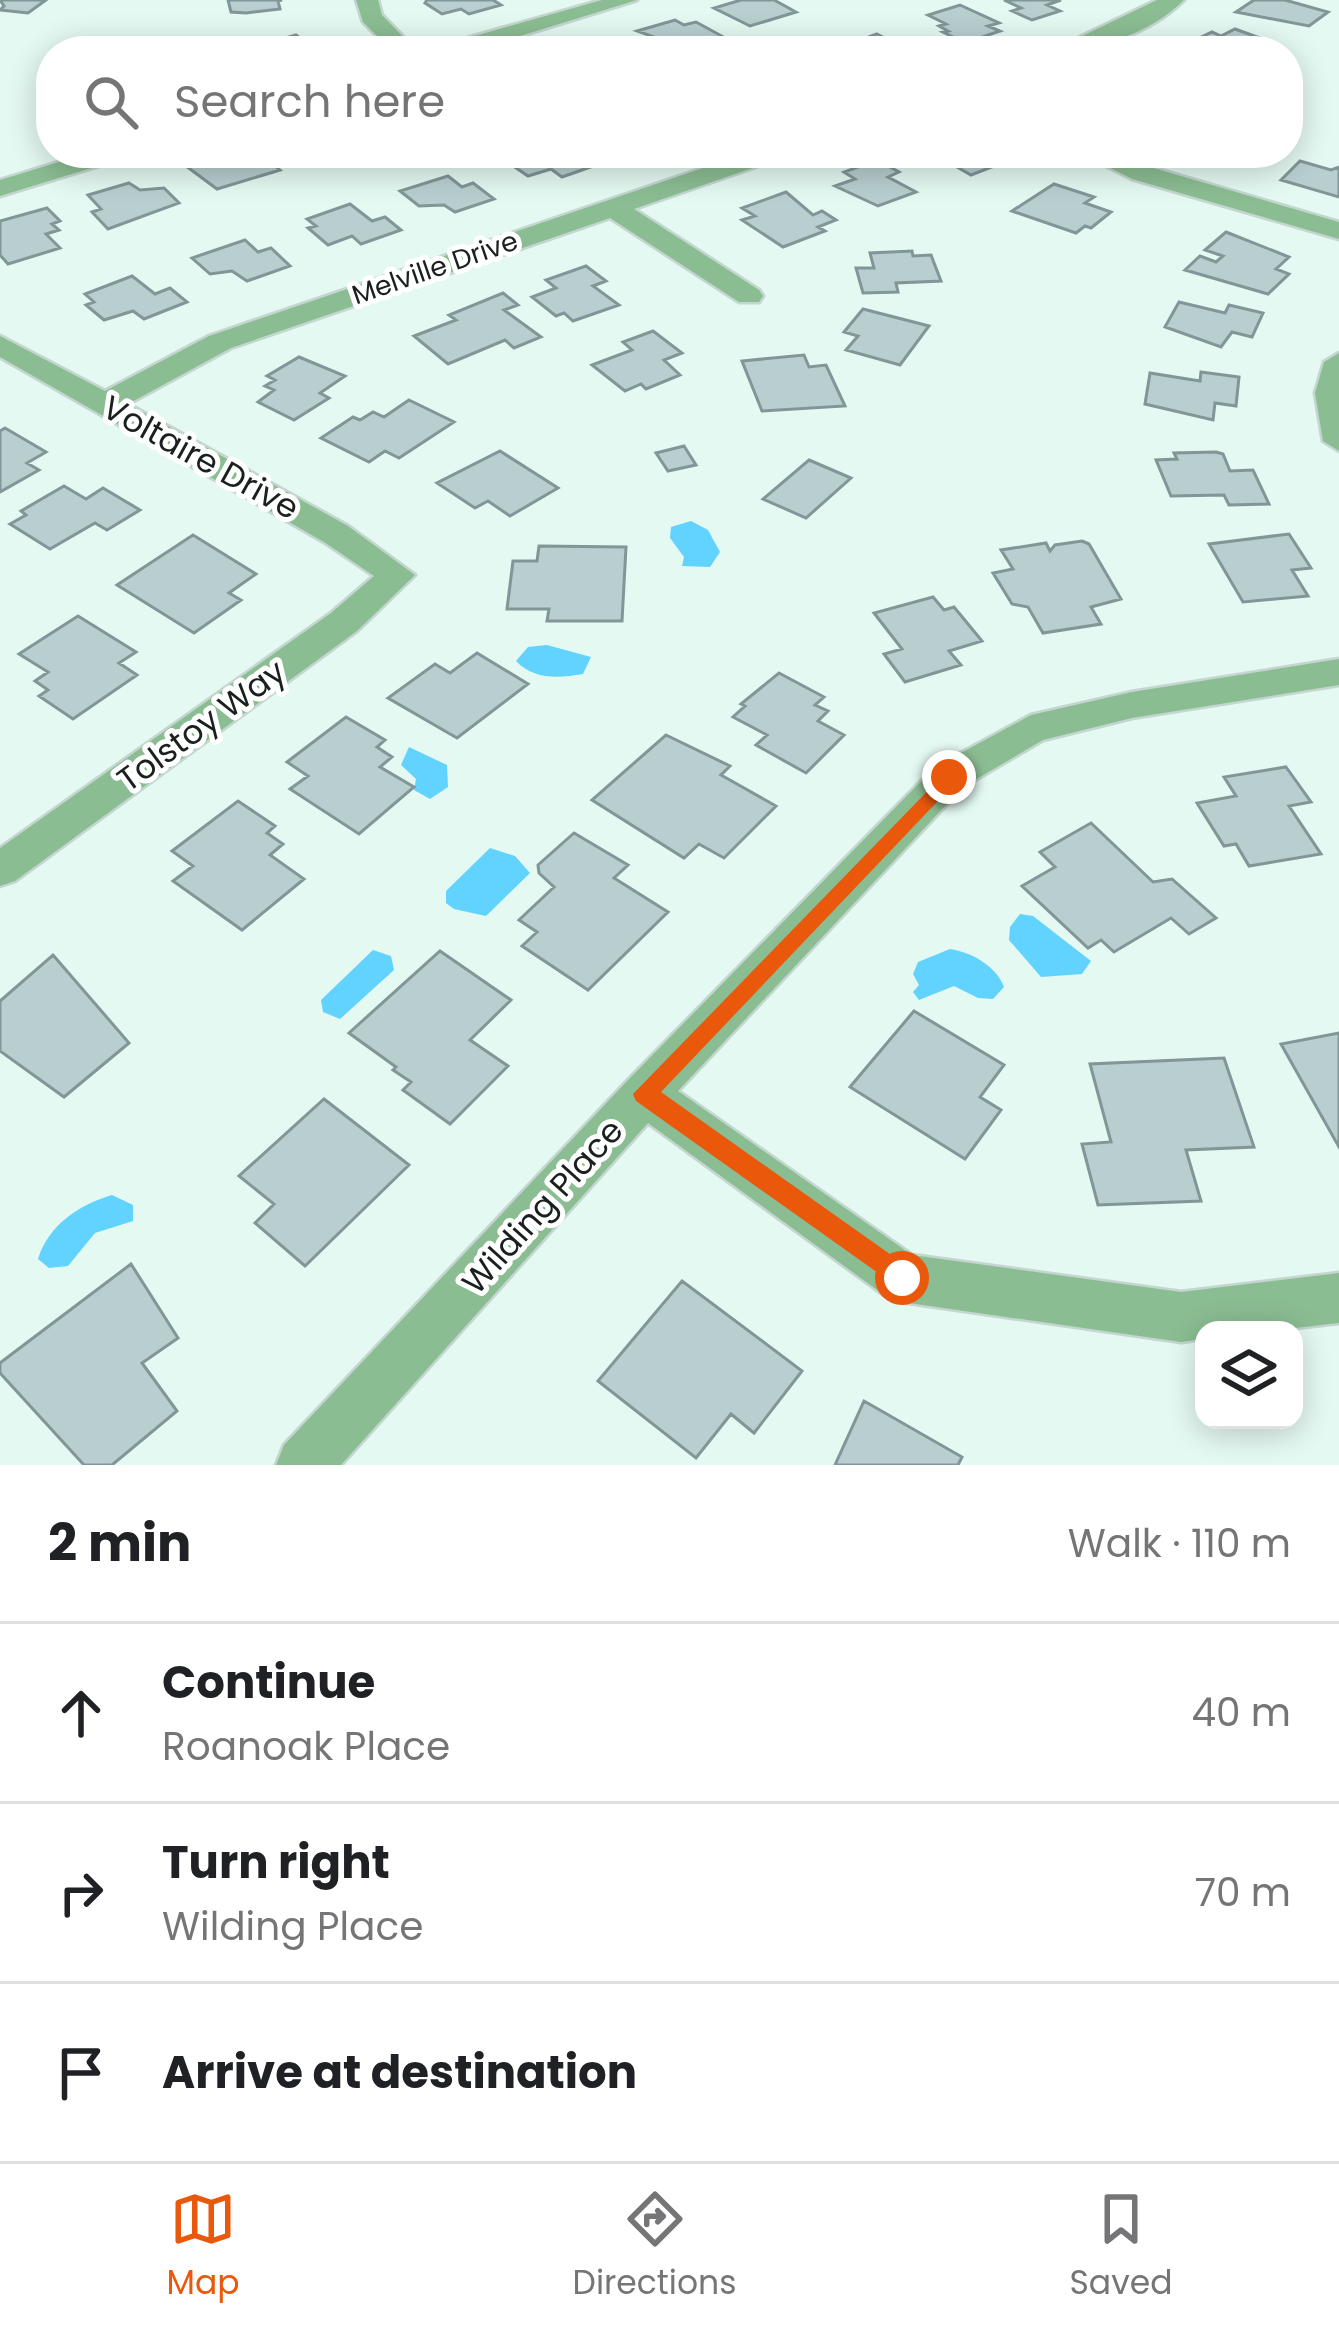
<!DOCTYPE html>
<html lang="en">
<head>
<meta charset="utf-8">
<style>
  :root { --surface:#fff; --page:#f6f6f6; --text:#202124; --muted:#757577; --line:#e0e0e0; --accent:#ea580c }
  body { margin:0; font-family:Poppins,sans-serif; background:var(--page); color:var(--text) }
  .controls { position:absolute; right:36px; bottom:36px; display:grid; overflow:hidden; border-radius:24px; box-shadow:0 6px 30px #0003 }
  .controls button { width:108px; height:108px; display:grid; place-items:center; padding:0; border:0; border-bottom:3px solid var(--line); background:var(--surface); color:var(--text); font:60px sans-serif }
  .stop { position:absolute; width:36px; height:36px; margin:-27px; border:9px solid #ea580c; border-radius:50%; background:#fff }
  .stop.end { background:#ea580c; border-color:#fff; box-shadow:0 3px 12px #0008 }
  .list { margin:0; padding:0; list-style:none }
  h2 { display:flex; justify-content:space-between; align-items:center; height:156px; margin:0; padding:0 48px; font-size:51px }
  h2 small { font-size:39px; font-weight:400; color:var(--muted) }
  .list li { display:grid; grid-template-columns:78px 1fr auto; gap:36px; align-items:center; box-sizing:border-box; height:180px; padding:0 48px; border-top:3px solid var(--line) }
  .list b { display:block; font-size:45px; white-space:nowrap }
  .list p { margin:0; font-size:39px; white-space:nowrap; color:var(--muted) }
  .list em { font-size:39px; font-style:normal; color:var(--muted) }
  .icon { flex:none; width:66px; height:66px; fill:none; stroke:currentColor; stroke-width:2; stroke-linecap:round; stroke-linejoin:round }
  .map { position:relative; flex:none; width:1339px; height:1465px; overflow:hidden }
  .search { position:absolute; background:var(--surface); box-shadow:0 6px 30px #0003; left:36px; right:36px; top:36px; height:132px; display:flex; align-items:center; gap:30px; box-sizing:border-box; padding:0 42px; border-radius:48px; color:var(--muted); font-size:45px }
  .sheet { height:696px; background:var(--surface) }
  nav { display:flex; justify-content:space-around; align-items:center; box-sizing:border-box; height:168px; border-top:3px solid var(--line); background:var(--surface); font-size:33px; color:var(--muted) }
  nav a { display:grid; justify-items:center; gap:6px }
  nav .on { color:var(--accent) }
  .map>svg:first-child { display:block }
  .water { fill:#62d2ff }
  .building { fill:#b8cecf; stroke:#819697; stroke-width:3 }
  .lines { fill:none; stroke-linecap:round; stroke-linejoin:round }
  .minor-casing { stroke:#c4d6d0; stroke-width:5 }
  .minor { fill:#8bbd92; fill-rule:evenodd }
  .route { fill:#ea580c }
  .labels { text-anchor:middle; stroke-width:10; stroke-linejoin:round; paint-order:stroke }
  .far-street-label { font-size:27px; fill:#19201e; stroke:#fff }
  .street-label { font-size:33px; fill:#19201e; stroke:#fff }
</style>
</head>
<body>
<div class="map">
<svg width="1339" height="1465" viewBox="0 0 1339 1465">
  <rect width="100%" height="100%" fill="#e4f9f2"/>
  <path class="water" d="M691,521L708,530L720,552L710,567L682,566L684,557L670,538L671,527Z
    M547,645L591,657L583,674C558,678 534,680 516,661L528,647Z
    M409,747L447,765L448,787L430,799L414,790L416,779L401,765Z
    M490,848L515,856L530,873L486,916L454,909L446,903V891Z
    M1020,914L1033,916L1091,961L1082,974L1041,977L1009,940L1010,927Z
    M950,949C972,952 997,967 1004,987L993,999L978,998L954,986L919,1000L913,992L919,985L913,974L918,962Z
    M373,950L391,956L394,970L340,1019L323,1012L321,1000Z
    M112,1195L133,1205V1221L95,1233L68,1266L49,1268L38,1259C49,1224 79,1205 112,1195Z"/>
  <path class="building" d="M0,0H46L28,13L0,10L4,6Z
    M228,0H282L278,1L280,9L246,13L231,12Z
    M427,0H493L501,5L469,14L461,9L442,14L425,3Z
    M741,0H774L796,12L750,26L714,8Z
    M1004,0H1061L1047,5L1060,11L1032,20L1012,11L1021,8Z
    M1254,0H1285L1328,12L1309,26L1236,12Z
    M960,5L999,23L988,26L1000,31L965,43L943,32L948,31L939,26L946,24L928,15Z
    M675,20L684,25L696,22L729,40L692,51L637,31Z
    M1235,29L1271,42L1254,51H1212L1187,44L1212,32L1221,36Z
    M877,34L902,47L912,44L926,51H857L846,45Z
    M296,35L313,48L325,45L333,51H264L258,46Z
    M228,153L234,158L260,153L280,170L217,189L186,166Z
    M564,153H582L599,164L562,177L551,169L528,176L509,163L517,160L508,154Z
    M907,153H993L1007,161L971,175L950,163H925Z
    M877,160L899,172L888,177L916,192L878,206L835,186L855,179L844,172Z
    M1300,161L1331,170L1339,167V197L1281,180Z
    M448,176L462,187L473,183L494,199L455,212L444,205L419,206L400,191Z
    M129,183L140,190L164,188L179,203L108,229L92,212L101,209L88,195Z
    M1054,184L1094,197L1085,203L1111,212L1091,228L1085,226L1076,233L1012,211Z
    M786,192L813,215L822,211L836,220L818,227L825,231L783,247L742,220L755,216L742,208Z
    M350,204L372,221L385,217L401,230L361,244L352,236L328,245L308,228L316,226L307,219Z
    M47,208L60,221L52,224L59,230L46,234L60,248L8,264L0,255V221Z
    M1226,232L1289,257L1276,269L1289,274L1268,294L1185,270L1200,256L1216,262L1223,256L1205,250Z
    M245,240L258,252L271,248L290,266L247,281L232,271L210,274L192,258Z
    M912,251L913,256L931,255L941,281L896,283L898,292L863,293L856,268H874L870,253Z
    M586,266L606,281L593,286L619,305L573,321L564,313L556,316L532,297L556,288L546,280Z
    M132,276L155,294L170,288L187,302L144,319L133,311L104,320L86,305L94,302L85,294Z
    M503,293L518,305L504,310L541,337L514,348L505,340L448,364L414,336L456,320L449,315Z
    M1179,302L1225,313L1229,305L1263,313L1252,337L1232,332L1221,347L1165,327Z
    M863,309L929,326L900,365L846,350L858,336L844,332Z
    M653,331L682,353L664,360L680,375L646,389L641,384L625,391L592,365L632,350L623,342Z
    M804,355L809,367L826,365L845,406L762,411L742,361Z
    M299,357L345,376L320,393L329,398L294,420L258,402L274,390L265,386L275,380L267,376Z
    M1201,372L1239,377L1236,406L1215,403L1213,420L1145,404L1150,373L1200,381Z
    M409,400L454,422L399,458L385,451L369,462L321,438L353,417L360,420L373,412L384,417Z
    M5,428L46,452L27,463L39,470L0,492V431Z
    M684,446L696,465L668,471L656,453Z
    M500,451L558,488L510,516L488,501L475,508L437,483Z
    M1216,452L1223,454L1230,471L1253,470L1269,504L1229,505L1224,495L1171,496L1156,460L1177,459L1174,453Z
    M809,460L851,478L806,518L763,499Z
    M64,486L86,499L103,488L140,510L107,530L95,523L50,549L10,524L26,515L21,511Z
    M1289,534L1311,568L1292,570L1308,596L1243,602L1209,544Z
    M193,535L256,574L229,593L241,600L194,633L117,585Z
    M1082,541L1089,544L1121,599L1091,607L1101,624L1043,633L1028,607L1012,604L993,573L1013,569L1001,550L1046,543L1050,551L1055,545Z
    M539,546L626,547L622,621H547L549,609H507L513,561H537Z
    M933,597L944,610L954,607L982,641L949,651L961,665L905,682L884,654L902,649L874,613Z
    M78,616L136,652L119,663L137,675L73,719L39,696L48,690L35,681L48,672L19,654Z
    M477,653L528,684L457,738L388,698L435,664L450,673Z
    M779,673L824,697L815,705L828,711L818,721L844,735L806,773L756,745L767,735L733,717L745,706L741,704Z
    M346,717L385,740L377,747L392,757L380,767L414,787L359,834L290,789L308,776L287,762Z
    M666,735L730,766L721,775L776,806L724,858L699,844L684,858L592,800Z
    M1286,767L1311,802L1289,806L1321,854L1249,866L1236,844L1224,846L1197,803L1236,796L1224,777Z
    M238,801L275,826L267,833L283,844L270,855L304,879L242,930L173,881L193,866L172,851Z
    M1091,823L1153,882L1172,879L1216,918L1189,934L1171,918L1114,952L1101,940L1088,948L1022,886L1055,867L1040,852Z
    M574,833L628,865L614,878L668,912L588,990L522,946L537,932L519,920L554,887L539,873L538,865Z
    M440,951L511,1000L470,1040L508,1066L450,1124L403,1090L411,1082L393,1070L396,1067L349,1033Z
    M53,955L129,1043L64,1097L0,1051V1001Z
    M914,1011L1004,1065L980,1097L1001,1110L965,1159L850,1087Z
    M1339,1033V1147L1281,1044Z
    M1224,1058L1254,1147L1186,1150L1201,1201L1098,1205L1082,1144L1111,1142L1090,1064Z
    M324,1099L409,1165L305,1266L255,1223L274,1204L239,1176Z
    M131,1264L178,1338L142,1363L177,1411L112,1465H84L0,1373V1363Z
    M682,1281L802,1371L754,1433L731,1414L696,1458L598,1381Z
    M864,1401L962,1457L958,1465H835Z"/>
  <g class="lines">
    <g class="minor-casing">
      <path id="minor" d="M356,0H378L382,15L417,51H392L363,22Z
        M602,0H637L472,51H435L439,46Z
        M1157,0H1184C1151,33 1097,51 1051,51Z
        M88,153H128L124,158L0,196V180Z
        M747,153H785L781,158L634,209L759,290L763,296L759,302H739L610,218L231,348L128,404L348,526L415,575L357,631L15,881L0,886V848L331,613L374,576L324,542L0,357V336L105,391L209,336Z
        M1081,153H1116L1150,167L1339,222V239L1132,179Z
        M1339,353V451L1323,441L1315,393L1324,362Z
        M1339,659V685L1132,718L1043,740L963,787L678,1091L912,1255L1181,1292L1339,1273V1323L1278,1330H1204V1339L1181,1342L902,1302L884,1295L648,1123L341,1465H276L284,1445L628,1080L935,767L1031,715L1132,692Z"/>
    </g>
    <use href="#minor" class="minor"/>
  </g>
  <path class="route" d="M949,769L956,772V782L661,1092L911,1269L915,1278L911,1286L902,1290L636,1101L633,1094Z"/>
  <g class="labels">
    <g class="far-street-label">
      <text transform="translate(435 268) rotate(-19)" y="9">Melville Drive</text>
    </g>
    <g class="street-label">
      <text transform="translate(201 457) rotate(29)" y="12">Voltaire Drive</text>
      <text transform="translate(201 725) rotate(-36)" y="12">Tolstoy Way</text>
      <text transform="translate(542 1206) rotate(-48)" y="12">Wilding Place</text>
    </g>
  </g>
</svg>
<div class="controls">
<button><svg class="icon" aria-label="layers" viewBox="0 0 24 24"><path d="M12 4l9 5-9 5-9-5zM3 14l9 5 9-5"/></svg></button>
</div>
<div class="stop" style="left:902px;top:1278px"></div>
<div class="stop end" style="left:949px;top:777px"></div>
<div class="search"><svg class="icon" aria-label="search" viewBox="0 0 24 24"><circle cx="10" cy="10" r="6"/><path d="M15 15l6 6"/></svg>Search here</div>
</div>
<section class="sheet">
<h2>2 min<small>Walk · 110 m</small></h2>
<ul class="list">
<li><svg class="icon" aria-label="ahead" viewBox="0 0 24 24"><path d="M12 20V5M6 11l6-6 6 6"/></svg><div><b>Continue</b><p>Roanoak Place</p></div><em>40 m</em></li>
<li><svg class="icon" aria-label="right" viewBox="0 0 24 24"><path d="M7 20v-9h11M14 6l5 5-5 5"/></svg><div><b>Turn right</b><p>Wilding Place</p></div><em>70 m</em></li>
<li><svg class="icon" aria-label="arrive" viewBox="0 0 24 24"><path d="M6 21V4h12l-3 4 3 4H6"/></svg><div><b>Arrive at destination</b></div></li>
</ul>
</section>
<nav>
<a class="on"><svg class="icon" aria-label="map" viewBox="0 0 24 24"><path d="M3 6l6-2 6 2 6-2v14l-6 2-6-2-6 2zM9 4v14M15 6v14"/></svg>Map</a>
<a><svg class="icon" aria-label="directions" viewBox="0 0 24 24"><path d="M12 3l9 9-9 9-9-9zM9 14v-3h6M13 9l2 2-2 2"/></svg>Directions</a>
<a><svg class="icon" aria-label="saved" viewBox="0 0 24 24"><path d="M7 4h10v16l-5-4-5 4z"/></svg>Saved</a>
</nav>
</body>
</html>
